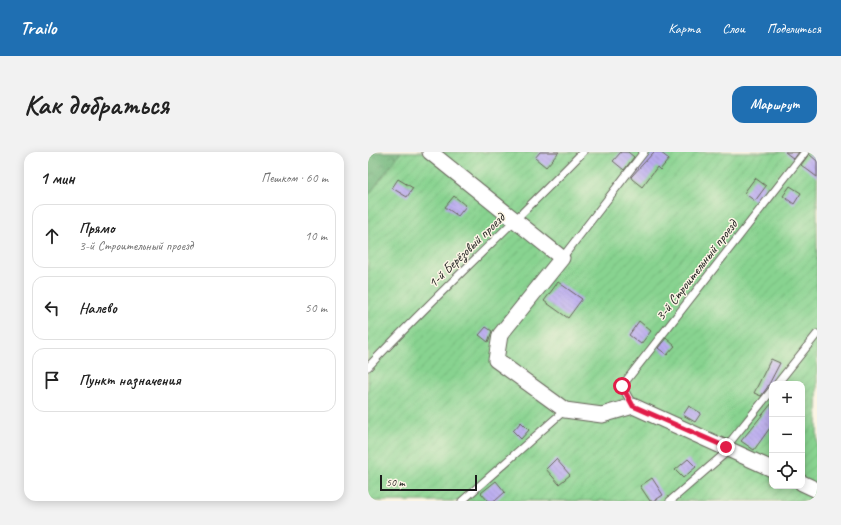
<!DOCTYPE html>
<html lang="ru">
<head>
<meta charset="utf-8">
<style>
  :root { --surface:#fff; --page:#f2f2f2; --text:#222; --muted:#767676; --line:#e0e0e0; --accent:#1f6fb2 }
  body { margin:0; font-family:Caveat,sans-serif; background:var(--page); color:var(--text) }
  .controls { position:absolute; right:12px; bottom:12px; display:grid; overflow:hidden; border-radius:8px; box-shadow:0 2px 10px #0003 }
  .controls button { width:36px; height:36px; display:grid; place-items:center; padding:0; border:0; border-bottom:1px solid var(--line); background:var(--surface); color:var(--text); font:20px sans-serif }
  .scale { position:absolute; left:12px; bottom:10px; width:97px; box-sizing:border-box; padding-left:4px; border:2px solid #1c1c1c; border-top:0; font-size:11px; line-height:14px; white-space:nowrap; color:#1c1c1c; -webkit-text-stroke:3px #fcf5e5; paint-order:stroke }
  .stop { position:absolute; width:12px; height:12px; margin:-9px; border:3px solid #e11d48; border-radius:50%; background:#fff }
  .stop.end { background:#e11d48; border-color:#fff; box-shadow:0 1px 4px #0008 }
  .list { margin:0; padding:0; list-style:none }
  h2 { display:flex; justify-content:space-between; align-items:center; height:52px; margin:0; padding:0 16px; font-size:17px }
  h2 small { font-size:13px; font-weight:400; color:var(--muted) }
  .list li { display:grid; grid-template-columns:26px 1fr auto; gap:12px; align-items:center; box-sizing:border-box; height:64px; margin:0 8px 8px; padding:0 8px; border:1px solid var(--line); border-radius:12px }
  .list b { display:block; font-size:15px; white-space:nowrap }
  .list p { margin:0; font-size:13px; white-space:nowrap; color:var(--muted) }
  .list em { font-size:13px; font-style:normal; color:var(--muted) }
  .icon { flex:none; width:22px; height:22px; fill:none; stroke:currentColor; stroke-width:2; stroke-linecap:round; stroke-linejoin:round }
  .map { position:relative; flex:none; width:449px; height:349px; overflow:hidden; border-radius:12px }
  header { display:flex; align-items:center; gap:24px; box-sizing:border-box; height:56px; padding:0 20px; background:var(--accent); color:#fff }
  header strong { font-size:19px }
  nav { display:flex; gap:22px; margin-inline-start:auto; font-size:14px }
  .intro { display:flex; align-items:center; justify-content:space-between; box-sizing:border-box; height:96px; padding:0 24px }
  h1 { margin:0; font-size:28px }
  .button { padding:10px 18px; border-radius:12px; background:var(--accent); color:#fff; font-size:14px; font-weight:700 }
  main { display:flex; gap:24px; padding:0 24px }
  aside { flex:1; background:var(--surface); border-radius:12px; box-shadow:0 2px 10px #0003 }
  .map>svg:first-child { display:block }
  .forest { fill:url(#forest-crowns); stroke:#45684b }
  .garden { fill:url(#garden-furrows); stroke:#527856; fill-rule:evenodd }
  .building { fill:url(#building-back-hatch) }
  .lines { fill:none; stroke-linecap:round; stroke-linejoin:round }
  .service-casing { stroke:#666359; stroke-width:9 }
  .minor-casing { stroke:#666359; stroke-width:17 }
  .service { stroke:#fff; stroke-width:7 }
  .minor { stroke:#fff; stroke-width:15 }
  .route { stroke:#e11d48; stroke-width:5 }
  .labels { text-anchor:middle; stroke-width:3; stroke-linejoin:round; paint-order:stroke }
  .street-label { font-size:14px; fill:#1c1c1c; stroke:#fcf5e5 }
</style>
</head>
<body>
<header>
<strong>Trailo</strong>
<nav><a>Карта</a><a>Слои</a><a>Поделиться</a></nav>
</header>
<div class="intro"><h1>Как добраться</h1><a class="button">Маршрут</a></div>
<main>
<aside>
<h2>1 мин<small>Пешком · 60 m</small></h2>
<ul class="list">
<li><svg class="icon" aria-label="ahead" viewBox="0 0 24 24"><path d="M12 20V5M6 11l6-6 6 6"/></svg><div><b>Прямо</b><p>3-й Строительный проезд</p></div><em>10 m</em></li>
<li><svg class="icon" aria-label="left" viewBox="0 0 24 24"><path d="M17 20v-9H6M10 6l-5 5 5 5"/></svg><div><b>Налево</b></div><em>50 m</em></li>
<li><svg class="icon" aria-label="arrive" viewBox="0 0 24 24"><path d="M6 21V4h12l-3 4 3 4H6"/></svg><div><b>Пункт назначения</b></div></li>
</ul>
</aside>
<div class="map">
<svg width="449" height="349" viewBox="0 0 449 349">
  <defs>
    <pattern id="forest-crowns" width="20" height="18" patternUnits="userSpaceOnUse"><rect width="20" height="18" fill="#6eb57a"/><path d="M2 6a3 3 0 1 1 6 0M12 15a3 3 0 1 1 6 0" fill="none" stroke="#5a9263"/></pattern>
    <pattern id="garden-furrows" width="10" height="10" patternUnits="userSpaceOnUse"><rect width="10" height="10" fill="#88d390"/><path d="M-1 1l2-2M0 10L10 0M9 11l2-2" fill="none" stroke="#75b57c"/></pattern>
    <pattern id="building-back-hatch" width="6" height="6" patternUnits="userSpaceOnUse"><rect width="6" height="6" fill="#bbadf0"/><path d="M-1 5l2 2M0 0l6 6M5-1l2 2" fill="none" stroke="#a094cd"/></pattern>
  </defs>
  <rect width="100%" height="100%" fill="#fcf5e5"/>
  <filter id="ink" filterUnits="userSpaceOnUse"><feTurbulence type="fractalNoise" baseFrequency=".025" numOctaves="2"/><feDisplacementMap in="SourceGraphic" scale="8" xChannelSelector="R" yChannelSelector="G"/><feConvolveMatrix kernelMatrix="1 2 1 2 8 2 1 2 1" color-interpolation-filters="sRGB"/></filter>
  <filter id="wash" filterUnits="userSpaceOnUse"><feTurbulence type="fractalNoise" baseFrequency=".012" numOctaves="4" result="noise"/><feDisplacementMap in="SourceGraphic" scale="16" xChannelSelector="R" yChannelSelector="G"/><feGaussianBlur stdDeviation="0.9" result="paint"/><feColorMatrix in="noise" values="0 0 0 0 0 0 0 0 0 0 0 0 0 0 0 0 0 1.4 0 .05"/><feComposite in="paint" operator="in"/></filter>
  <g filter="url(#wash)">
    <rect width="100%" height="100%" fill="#eee7c9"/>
    <path class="forest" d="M0,0H33L0,44Z"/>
    <path class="garden" d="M33,0H449V349H0V44ZM404,232H434V334H404Z"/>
    <g id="blocks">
      <path class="building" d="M172,0H191L178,15L167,6Z
        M253,0H260L266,5L256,18L245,9Z
        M286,0H292L301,7L292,18L289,15L274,35L264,27L263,25Z
        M417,0H431L426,7Z
        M441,2L449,9V25L433,13Z
        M387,26L398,34L387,49L376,41Z
        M30,27L45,36L39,45L24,36Z
        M422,34L433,41L426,52L415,44Z
        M86,44L98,54L90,64L77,55Z
        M190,130L214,147L200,166L176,149Z
        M271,169L283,179L273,192L261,183Z
        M118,175L124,179L120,190L111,183Z
        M298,186L307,194L299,203L290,196Z
        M403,207L412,211L399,236L393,244L386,241Z
        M404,251V273L386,298L373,289Z
        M321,254L333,261L327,270L315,263Z
        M153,270L161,278L153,287L145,279Z
        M188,307L202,323L191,332L178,317Z
        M320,307L328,315L315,326L307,318Z
        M284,326L295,343L286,349H282L272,334Z
        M128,329L137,340L127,349H120L113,341Z"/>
    </g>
  </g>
  <g filter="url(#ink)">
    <use href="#blocks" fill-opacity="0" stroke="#666359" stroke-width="1"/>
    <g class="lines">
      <g class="service-casing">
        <path id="service" d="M194,106L276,0
          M0,215C70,141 144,73 215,0
          M409,232L449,182
          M265,254L254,234L437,0
          M358,295L404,238
          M94,349L197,258
          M302,349L361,298"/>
      </g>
      <g class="minor-casing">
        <path id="minor" d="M62,0L194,106L132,183L128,208L197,258L234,263L265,254L404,317
          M434,331L449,338"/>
      </g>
      <use href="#service" class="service"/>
      <use href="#minor" class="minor"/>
    </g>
  </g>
  <g class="lines" filter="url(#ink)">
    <path class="route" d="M254,234L265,254L358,295"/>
  </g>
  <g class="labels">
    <g class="street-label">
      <text transform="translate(98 98) rotate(-44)" y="5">1-й Берёзовый проезд</text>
      <text transform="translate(328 118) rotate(-52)" y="5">3-й Строительный проезд</text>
    </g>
  </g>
</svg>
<div class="controls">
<button>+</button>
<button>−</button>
<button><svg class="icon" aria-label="locate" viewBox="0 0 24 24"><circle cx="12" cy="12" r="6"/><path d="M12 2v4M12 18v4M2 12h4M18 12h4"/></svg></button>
</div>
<div class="scale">50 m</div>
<div class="stop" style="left:254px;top:234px"></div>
<div class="stop end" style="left:358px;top:295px"></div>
</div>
</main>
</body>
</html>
